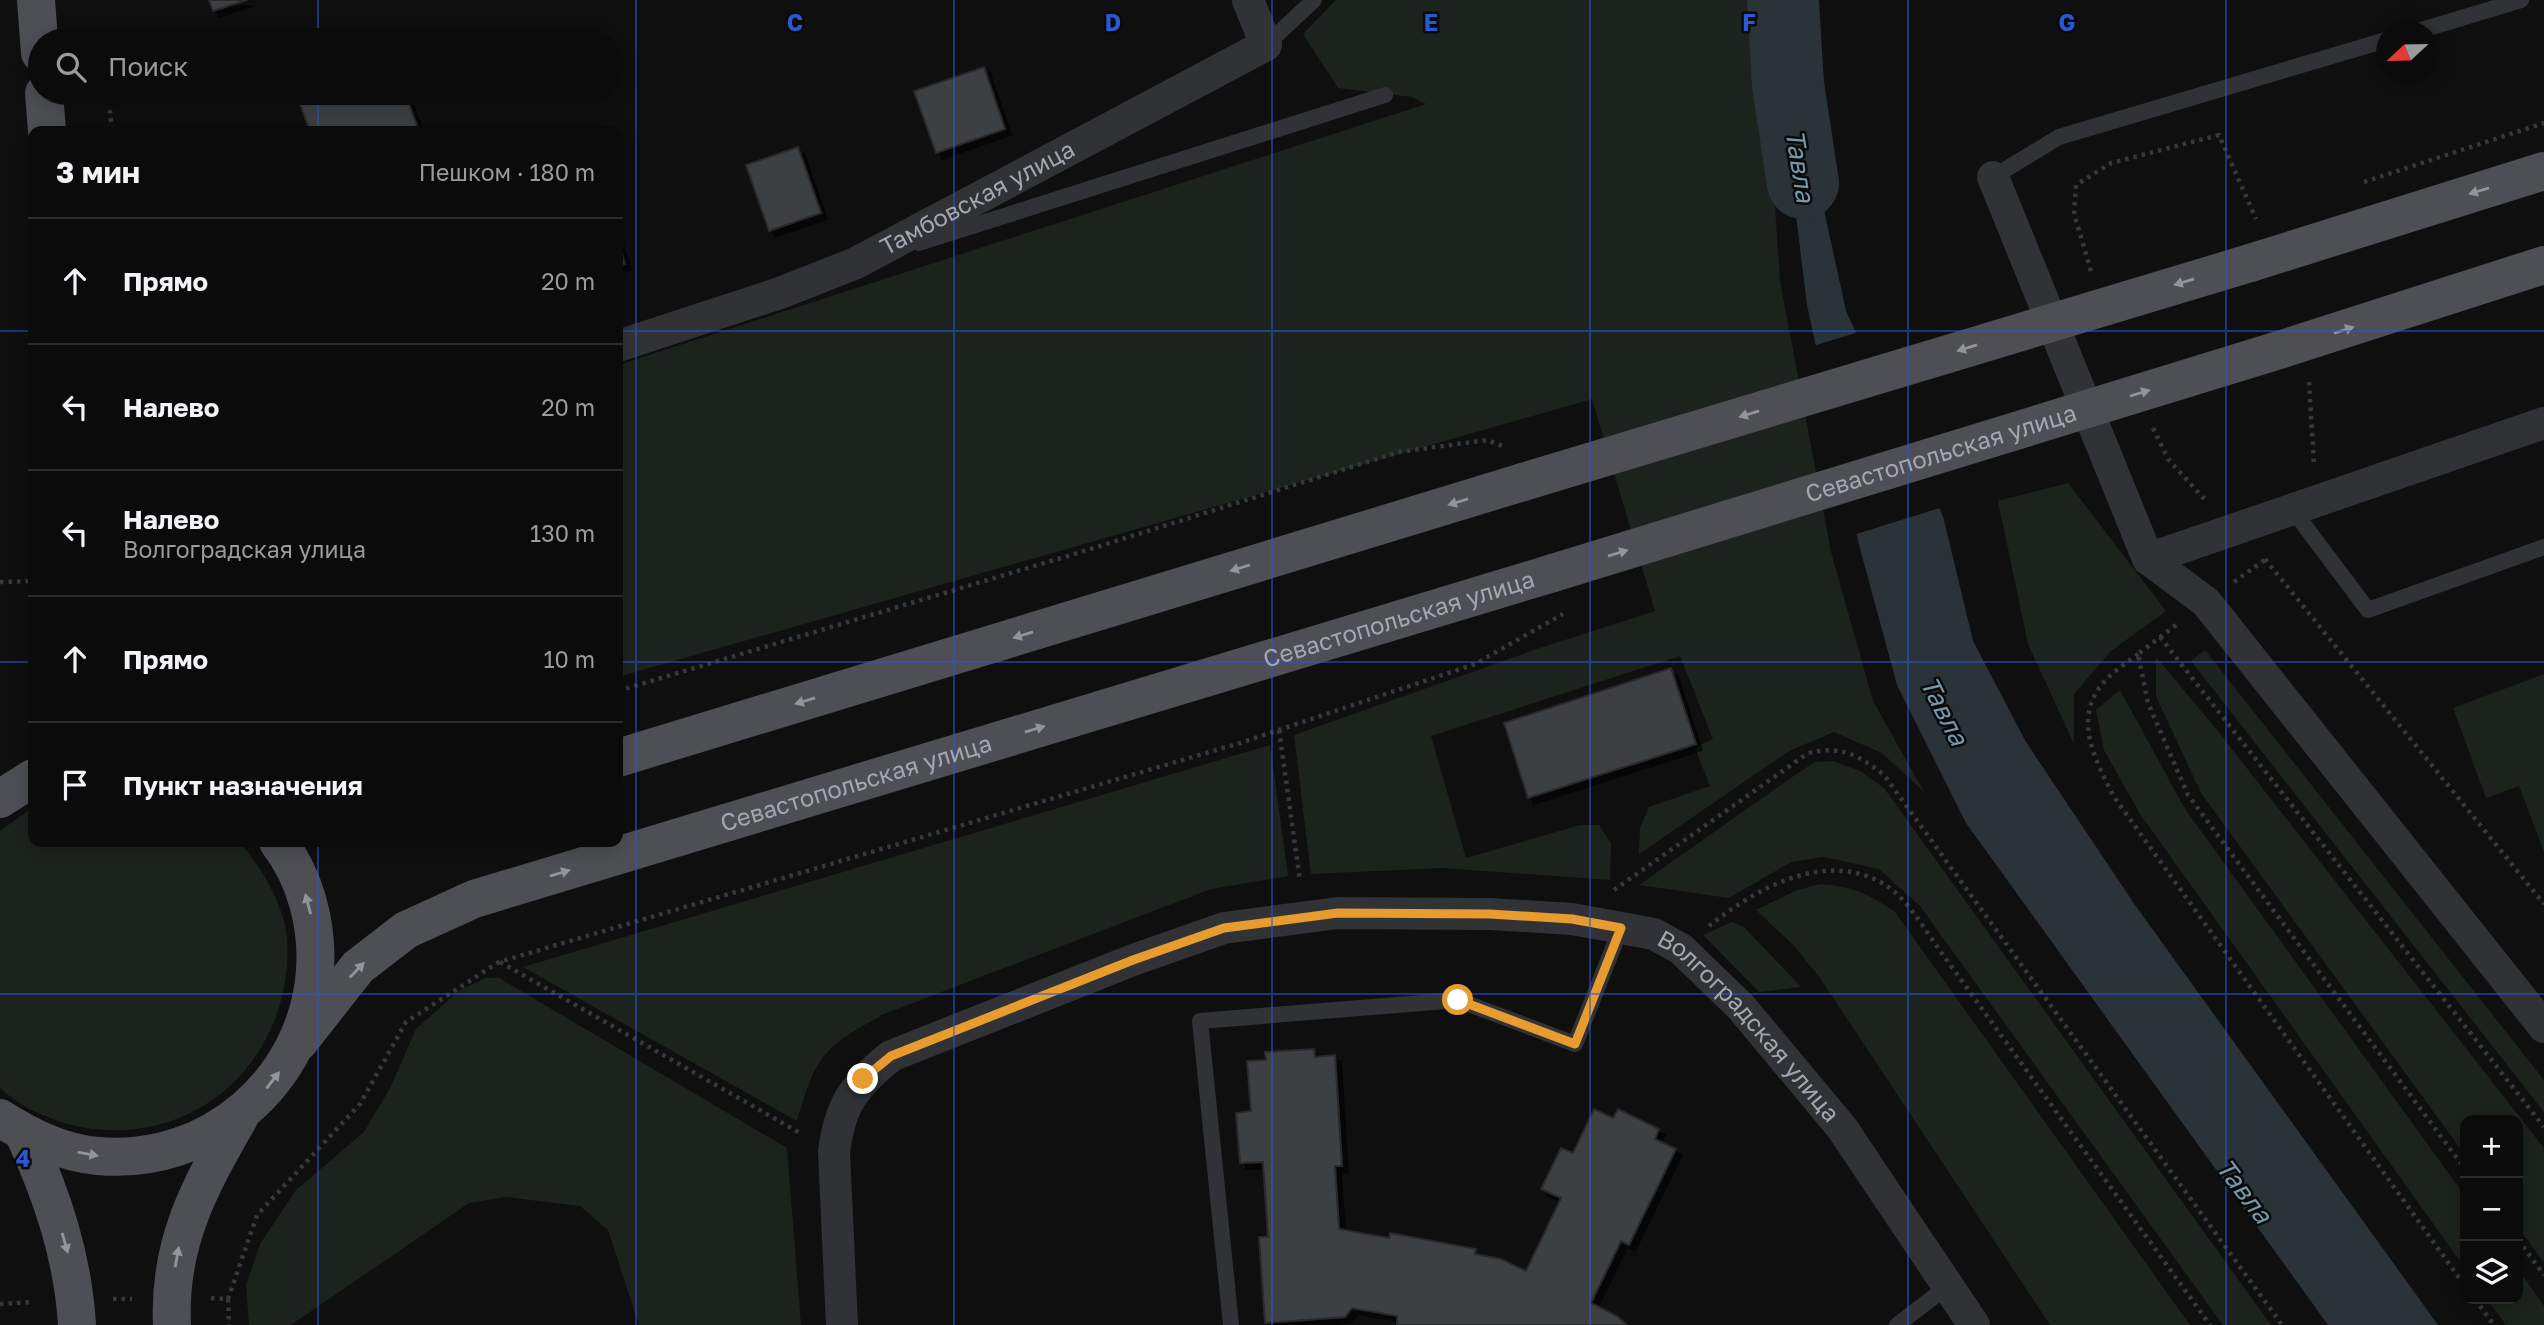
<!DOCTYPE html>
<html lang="ru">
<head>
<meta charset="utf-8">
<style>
  :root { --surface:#0b0b0c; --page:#141415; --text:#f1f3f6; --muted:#9a9b9d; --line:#2b2b2d }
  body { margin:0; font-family:"Golos Text",sans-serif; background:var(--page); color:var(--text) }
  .controls { position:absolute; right:21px; bottom:21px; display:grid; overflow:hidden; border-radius:14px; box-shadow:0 4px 18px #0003 }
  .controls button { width:63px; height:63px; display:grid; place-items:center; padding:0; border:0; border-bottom:2px solid var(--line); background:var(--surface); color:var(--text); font:35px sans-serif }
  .compass { position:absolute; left:2376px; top:21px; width:63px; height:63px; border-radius:50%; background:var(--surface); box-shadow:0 4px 18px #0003; rotate:248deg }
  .stop { position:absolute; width:21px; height:21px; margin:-16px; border:5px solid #e89c30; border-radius:50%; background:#fff }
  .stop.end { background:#e89c30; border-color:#fff; box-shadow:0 2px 7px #0008 }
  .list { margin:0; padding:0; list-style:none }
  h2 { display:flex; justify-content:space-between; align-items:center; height:91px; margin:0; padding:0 28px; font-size:30px }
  h2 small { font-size:23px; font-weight:400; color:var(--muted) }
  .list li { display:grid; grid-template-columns:46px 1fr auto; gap:21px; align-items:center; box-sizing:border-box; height:126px; padding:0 28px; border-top:2px solid var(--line) }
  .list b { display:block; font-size:26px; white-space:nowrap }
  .list p { margin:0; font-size:23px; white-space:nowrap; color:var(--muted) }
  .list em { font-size:23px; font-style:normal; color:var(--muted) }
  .icon { flex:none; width:38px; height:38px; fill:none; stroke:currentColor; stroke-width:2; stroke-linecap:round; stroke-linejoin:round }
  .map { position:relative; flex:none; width:2544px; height:1325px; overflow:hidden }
  .search { position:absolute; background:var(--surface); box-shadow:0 4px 18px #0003; left:28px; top:28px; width:595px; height:77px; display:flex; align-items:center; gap:18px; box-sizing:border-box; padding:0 24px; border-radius:38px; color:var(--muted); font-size:26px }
  .panel { position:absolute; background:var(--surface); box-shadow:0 4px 18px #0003; left:28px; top:126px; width:595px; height:721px; border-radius:14px }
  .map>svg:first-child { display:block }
  .green { fill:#1c231c }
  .water { fill:#2a3338 }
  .pier { fill:#0f0f10 }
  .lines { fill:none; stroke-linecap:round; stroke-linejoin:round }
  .river { stroke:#2a3338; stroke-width:72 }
  .building { fill:#3e3f43; stroke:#29292c; stroke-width:2; filter:url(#shadow) }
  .path { stroke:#36393c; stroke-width:4.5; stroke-dasharray:3.5 5; stroke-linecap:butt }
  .service { stroke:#303235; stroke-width:16 }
  .minor { stroke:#303235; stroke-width:32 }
  .primary { stroke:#4d4f54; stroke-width:38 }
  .primary-bridge { stroke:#4d4f54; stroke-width:38 }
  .oneway { fill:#90959e }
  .route { stroke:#e89c30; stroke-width:9 }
  .grid { fill:none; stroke:#2a57d4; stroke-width:2; stroke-opacity:0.55 }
  .labels { text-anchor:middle; stroke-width:5; stroke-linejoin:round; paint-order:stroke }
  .street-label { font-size:24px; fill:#a1a7b1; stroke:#0a0a0b }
  .water-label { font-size:26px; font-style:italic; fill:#7897ab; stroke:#0a0a0b }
  .grid-label { font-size:23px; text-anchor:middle; font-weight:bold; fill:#2a57d4; stroke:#0a0a0b; stroke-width:5; stroke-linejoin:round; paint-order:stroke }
</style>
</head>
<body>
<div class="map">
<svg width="2544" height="1325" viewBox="0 0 2544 1325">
  <defs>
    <filter id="shadow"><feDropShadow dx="6" dy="6" stdDeviation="0" flood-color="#0009"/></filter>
  </defs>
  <rect width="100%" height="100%" fill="#0f0f10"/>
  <path class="green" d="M1336,0H1761L1780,281L1831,552L1873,701L1924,792L1882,753L1834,732L1789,751L1639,854L1640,828L1649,807L1710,786L1695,748L1713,739L1680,656L1431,736L1466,858L1580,825H1599L1611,843L1610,880L1442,868L1311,874L1294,735L1537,649L1655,611L1592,399L618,677V365L1426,104L1412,97L1338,88L1303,34Z
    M2068,483L2166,611L2111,651L2074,694V744L2028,644L1998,501Z
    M2205,650L2544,1080V1112L2191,661Z
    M2156,657L2217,730L2544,1148V1263L2518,1227V1120H2465V1155L2201,793L2156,696Z
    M2544,674V852L2519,786L2486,798L2453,708Z
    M2120,690L2185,809L2465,1196V1268L2140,814L2104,750L2096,710Z
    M1270,745L1288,876L1211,889L884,1014C823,1048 817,1053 797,1121L523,967Z
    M1833,761L1860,771L1884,788L2271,1325H2223L1920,906L1879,869L1824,857L1791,862L1729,898L1639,885L1795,775L1815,762Z
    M33,807V842H240C260,867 277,893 285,925C290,950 287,980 280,1004C252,1099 160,1150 64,1123C43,1116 15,1104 0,1087V831Z
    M1820,884C1851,886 1870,894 1895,912L2190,1325H2050L1820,978L1795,947L1756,910L1795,891Z
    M1732,922L1744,927L1801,987L1759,992L1703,935Z
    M486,978H499L787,1148L801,1325H639L608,1230L580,1206L506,1197L469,1203L291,1325H249L246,1285L260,1244L296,1190L364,1132L390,1088L416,1029L460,990Z
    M2518,1269L2544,1306V1325H2506L2487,1299H2518Z"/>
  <path class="water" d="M1788,85L1817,178L1846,311L1943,516L1973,641L2026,742L2135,905L2438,1325H2328L1966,823L1897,685L1858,541L1807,305L1789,158Z"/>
  <path class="pier" d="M1859,332L1943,507L1853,535L1813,346Z"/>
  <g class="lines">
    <path class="river" d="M1783,0L1788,85L1803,183"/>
  </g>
  <path class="building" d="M209,0H247L213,11Z
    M984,67L1005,129L936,153L914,91Z
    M325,93H405L419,131H310L299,102Z
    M798,147L821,213L769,231L746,165Z
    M618,241L625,264L618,266Z
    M1671,668L1696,744L1528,798L1504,723Z
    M1314,1049L1315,1057L1335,1055L1342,1166H1335L1339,1229L1389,1238L1390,1233L1476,1249L1475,1254L1501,1259L1526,1271L1561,1198L1541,1189L1561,1148L1573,1153L1594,1109L1613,1118L1618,1109L1659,1129L1655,1139L1676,1149L1629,1245L1621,1241L1591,1303L1617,1316L1627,1325H1397V1316L1352,1308L1345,1317L1265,1323L1259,1237H1268L1263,1162L1240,1163L1236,1113L1251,1111L1247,1061L1266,1060L1265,1052Z"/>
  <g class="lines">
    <path class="path" d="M108,93L112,131
      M2364,182L2544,123
      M2091,271L2074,214L2076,185L2111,163L2219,135L2256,219
      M2309,382L2314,464
      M2153,428L2168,459L2207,502
      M2265,559L2544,904
      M0,582L33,581
      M2234,582L2266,559
      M2176,625L2138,654L2148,703L2188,795L2465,1169
      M2160,637L2544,1127
      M2138,654C2127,663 2113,671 2104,682C2072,718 2095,760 2114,797L2465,1286
      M618,691L1081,552L1399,452L1487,440L1503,446
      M1279,730L1300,881
      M1614,890L1808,753C1842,745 1858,755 1884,775L2282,1325
      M1709,926C1755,889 1824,850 1882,883C1907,897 1924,929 1941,952L2210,1325
      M500,962L800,1133
      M2518,1240L2544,1275
      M211,1298L228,1299L257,1215L360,1104L406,1022L499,962L1240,743L1475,664L1563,614
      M113,1299H132
      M228,1299L229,1325
      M2475,1299L2494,1325
      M0,1304L34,1302"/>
    <path class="service" d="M2415,32L2521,0
      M1266,45L1314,0
      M1993,177L2059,137L2386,40
      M919,243L1385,95
      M2292,509L2368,610L2544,547
      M1231,1325L1200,1021L1458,1000L1575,1044L1621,928
      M1897,1325L1948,1286"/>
    <g class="minor">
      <path d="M1993,177L2148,559L2206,602L2544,1027"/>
      <path id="s1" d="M618,346L780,293L856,263L1266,45L1248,0"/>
      <path d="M2148,559L2544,423"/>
      <path id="s2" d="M842,1325L834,1152C840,1104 854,1086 891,1056L1133,960L1224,928L1338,913L1490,914L1572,919L1654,934L1681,949L1741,1007L1842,1128L1974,1325"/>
    </g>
    <g class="primary">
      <path d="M36,0L40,53"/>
      <path d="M44,93L47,131"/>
      <path d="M2250,263L2544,171"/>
      <path d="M2279,350L2544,265"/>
      <path d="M618,758L1523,482"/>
      <path d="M0,799L33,778"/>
      <path id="s3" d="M299,1042L358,967L406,930L474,899L1553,573"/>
      <path d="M0,1118C30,1137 62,1153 98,1156C209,1166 307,1082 315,971C318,926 306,878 278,842"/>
      <path d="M24,1134C52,1195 73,1257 77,1325"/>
      <path d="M172,1325C168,1243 200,1186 239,1118"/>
    </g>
    <g class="primary-bridge">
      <path d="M1523,482L2250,263"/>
      <path id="s4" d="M1553,573L2279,350"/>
    </g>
  </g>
  <defs><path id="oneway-solid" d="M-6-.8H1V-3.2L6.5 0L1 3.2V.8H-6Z" transform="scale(1.75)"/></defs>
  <g class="oneway">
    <use href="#oneway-solid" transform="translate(2479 191) rotate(163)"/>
    <use href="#oneway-solid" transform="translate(2184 282) rotate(163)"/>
    <use href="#oneway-solid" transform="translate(2344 330) rotate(-18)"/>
    <use href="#oneway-solid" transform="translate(1967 348) rotate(163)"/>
    <use href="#oneway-solid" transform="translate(2140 393) rotate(-17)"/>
    <use href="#oneway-solid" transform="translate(1749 414) rotate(163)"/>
    <use href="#oneway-solid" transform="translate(1458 502) rotate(163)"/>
    <use href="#oneway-solid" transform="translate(1618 553) rotate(-17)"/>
    <use href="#oneway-solid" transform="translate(1240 568) rotate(163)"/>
    <use href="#oneway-solid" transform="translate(1023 635) rotate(163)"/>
    <use href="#oneway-solid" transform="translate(805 701) rotate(163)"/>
    <use href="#oneway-solid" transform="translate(1035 729) rotate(-17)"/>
    <use href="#oneway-solid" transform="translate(560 873) rotate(-17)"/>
    <use href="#oneway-solid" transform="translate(308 904) rotate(-105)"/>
    <use href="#oneway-solid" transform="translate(357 970) rotate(-46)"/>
    <use href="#oneway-solid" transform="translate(273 1080) rotate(-52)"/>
    <use href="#oneway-solid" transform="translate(88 1154) rotate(10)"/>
    <use href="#oneway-solid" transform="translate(65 1243) rotate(74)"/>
    <use href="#oneway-solid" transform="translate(177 1257) rotate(-80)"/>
  </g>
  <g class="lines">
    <path class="route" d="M863,1079L891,1056L1133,960L1224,928L1338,913L1490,914L1572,919L1621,928L1575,1044L1458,1000"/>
  </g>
  <path class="grid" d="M318,0V40M636,0V1325M954,0V1325M1272,0V1325M1590,0V1325M1908,0V1325M2226,0V1325M318,93V131M0,331H33M618,331H2544M0,662H33M618,662H2544M318,842V1325M0,994H2544"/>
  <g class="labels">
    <g class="street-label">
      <text dy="8" stroke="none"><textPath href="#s1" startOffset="390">Тамбовская улица</textPath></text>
      <text dy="8" stroke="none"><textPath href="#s4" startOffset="406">Севастопольская улица</textPath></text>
      <text dy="8" stroke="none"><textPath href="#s3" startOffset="1197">Севастопольская улица</textPath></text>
      <text dy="8" stroke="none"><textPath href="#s3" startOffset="630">Севастопольская улица</textPath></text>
      <text dy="8" stroke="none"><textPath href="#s2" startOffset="1211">Волгоградская улица</textPath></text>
    </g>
    <g class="water-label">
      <text transform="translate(1800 166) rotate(81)" y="9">Тавла</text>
      <text transform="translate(1944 711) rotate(63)" y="9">Тавла</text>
      <text transform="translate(2244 1191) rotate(53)" y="9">Тавла</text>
    </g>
  </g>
  <g class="grid-label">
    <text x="795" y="31">C</text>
    <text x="1113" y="31">D</text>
    <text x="1431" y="31">E</text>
    <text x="1749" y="31">F</text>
    <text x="2067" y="31">G</text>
    <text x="23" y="1167">4</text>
  </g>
</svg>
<div class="controls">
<button>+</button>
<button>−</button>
<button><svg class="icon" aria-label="layers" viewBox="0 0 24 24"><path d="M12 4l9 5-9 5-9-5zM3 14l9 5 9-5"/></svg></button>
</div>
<svg class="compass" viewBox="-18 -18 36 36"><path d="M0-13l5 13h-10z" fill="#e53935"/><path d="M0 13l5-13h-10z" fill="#9a9b9d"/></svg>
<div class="stop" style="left:1458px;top:1000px"></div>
<div class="stop end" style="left:863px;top:1079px"></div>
<div class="search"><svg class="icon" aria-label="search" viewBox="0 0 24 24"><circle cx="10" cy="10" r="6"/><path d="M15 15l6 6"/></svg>Поиск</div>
<section class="panel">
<h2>3 мин<small>Пешком · 180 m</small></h2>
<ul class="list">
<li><svg class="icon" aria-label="ahead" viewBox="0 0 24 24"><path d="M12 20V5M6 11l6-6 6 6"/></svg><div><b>Прямо</b></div><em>20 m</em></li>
<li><svg class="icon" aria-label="left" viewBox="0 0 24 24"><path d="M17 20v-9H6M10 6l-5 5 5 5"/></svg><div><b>Налево</b></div><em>20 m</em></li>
<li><svg class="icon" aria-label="left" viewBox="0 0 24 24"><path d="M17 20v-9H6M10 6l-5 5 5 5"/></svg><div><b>Налево</b><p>Волгоградская улица</p></div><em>130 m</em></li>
<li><svg class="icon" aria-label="ahead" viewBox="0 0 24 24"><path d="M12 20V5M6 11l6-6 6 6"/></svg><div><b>Прямо</b></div><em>10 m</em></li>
<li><svg class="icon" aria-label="arrive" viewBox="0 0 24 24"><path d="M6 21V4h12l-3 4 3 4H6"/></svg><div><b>Пункт назначения</b></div></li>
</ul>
</section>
</div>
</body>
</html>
